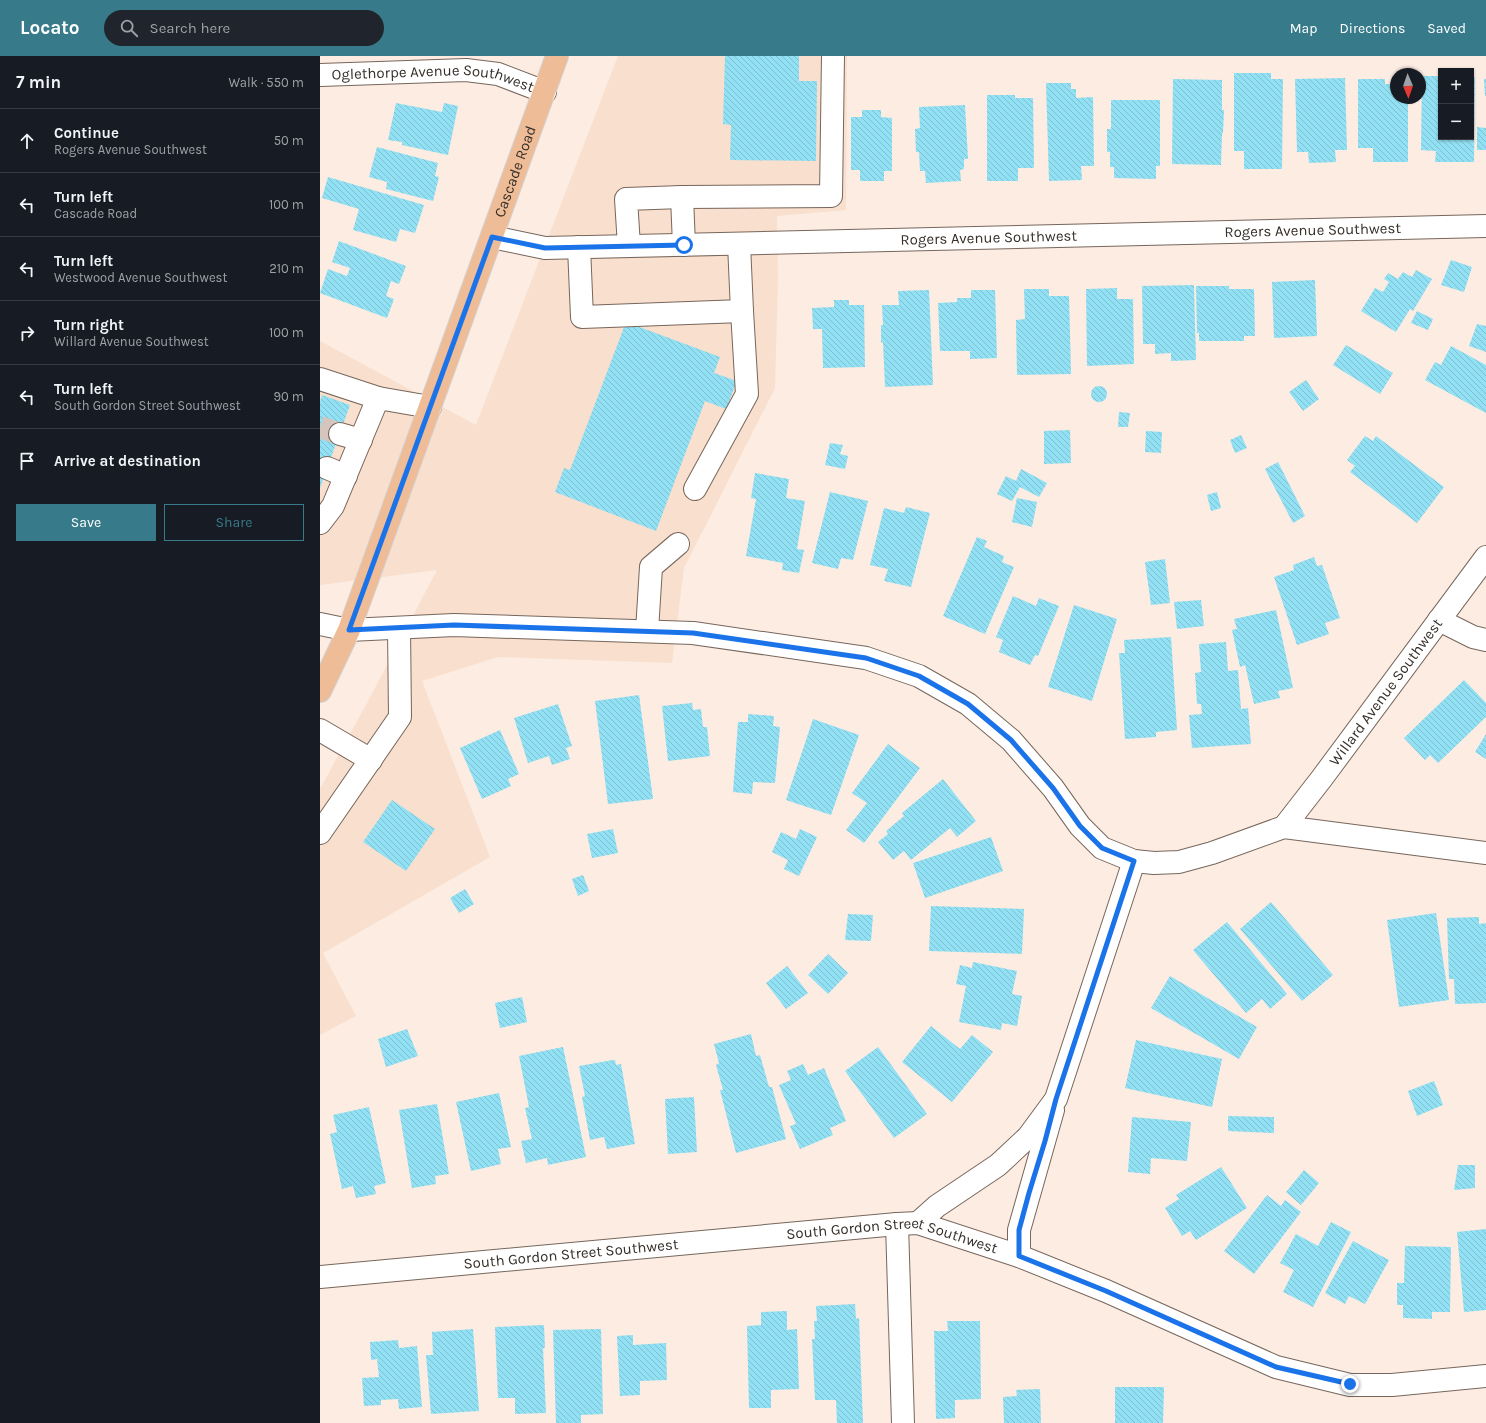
<!DOCTYPE html>
<html lang="en">
<head>
<meta charset="utf-8">
<style>
  :root { --surface:#171b24; --page:#20242c; --text:#f1f3f6; --muted:#9ea1a6; --line:#363941; --accent:#377b8a }
  body { margin:0; font-family:Karla,sans-serif; background:var(--page); color:var(--text) }
  .controls { position:absolute; right:12px; top:12px; display:grid; overflow:hidden; border-radius:0px; box-shadow:0 1px 3px #0004 }
  .controls button { width:36px; height:36px; display:grid; place-items:center; padding:0; border:0; border-bottom:1px solid var(--line); background:var(--surface); color:var(--text); font:20px sans-serif }
  .compass { position:absolute; left:1070px; top:12px; width:36px; height:36px; border-radius:50%; background:var(--surface); box-shadow:0 1px 3px #0004; rotate:178deg }
  .stop { position:absolute; width:12px; height:12px; margin:-9px; border:3px solid #1a73e8; border-radius:50%; background:#fff }
  .stop.end { background:#1a73e8; border-color:#fff; box-shadow:0 1px 4px #0008 }
  .list { margin:0; padding:0; list-style:none }
  h2 { display:flex; justify-content:space-between; align-items:center; height:52px; margin:0; padding:0 16px; font-size:17px }
  h2 small { font-size:13px; font-weight:400; color:var(--muted) }
  .list li { display:grid; grid-template-columns:26px 1fr auto; gap:12px; align-items:center; box-sizing:border-box; height:64px; padding:0 16px; border-top:1px solid var(--line) }
  .list b { display:block; font-size:15px; white-space:nowrap }
  .list p { margin:0; font-size:13px; white-space:nowrap; color:var(--muted) }
  .list em { font-size:13px; font-style:normal; color:var(--muted) }
  .actions { display:flex; gap:8px; padding:12px 16px }
  .actions a { flex:1; padding:9px 0; border:1px solid var(--accent); border-radius:0px; text-align:center; font-size:14px; color:var(--accent) }
  .actions .main { background:var(--accent); color:#fff }
  .icon { flex:none; width:22px; height:22px; fill:none; stroke:currentColor; stroke-width:2; stroke-linecap:round; stroke-linejoin:round }
  .map { position:relative; flex:none; width:1166px; height:1367px; overflow:hidden }
  header { display:flex; align-items:center; gap:24px; box-sizing:border-box; height:56px; padding:0 20px; background:var(--accent); color:#fff }
  header strong { font-size:19px }
  nav { display:flex; gap:22px; margin-inline-start:auto; font-size:14px }
  .search { width:280px; height:36px; background:var(--page); display:flex; align-items:center; gap:10px; box-sizing:border-box; padding:0 14px; border-radius:22px; color:var(--muted); font-size:15px }
  main { display:flex }
  aside { flex:1; background:var(--surface) }
  .map>svg:first-child { display:block }
  .built { fill:#f9dfcd }
  .building { fill:url(#building-back-hatch) }
  .lines { fill:none; stroke-linecap:round; stroke-linejoin:round }
  .minor-tunnel { stroke:#d4c6bd; stroke-width:22; stroke-dasharray:22 11; stroke-linecap:butt }
  .minor-casing { stroke:#77665b; stroke-width:24 }
  .major-casing { stroke:#d3d1d0; stroke-width:24 }
  .minor { stroke:#fff; stroke-width:22 }
  .major { stroke:#eebc97; stroke-width:22 }
  .route { stroke:#1a73e8; stroke-width:5 }
  .labels { text-anchor:middle; stroke-width:3; stroke-linejoin:round; paint-order:stroke }
  .street-label { font-size:15px; fill:#352e29; stroke:#fff }
</style>
</head>
<body>
<header>
<strong>Locato</strong>
<div class="search"><svg class="icon" aria-label="search" viewBox="0 0 24 24"><circle cx="10" cy="10" r="6"/><path d="M15 15l6 6"/></svg>Search here</div>
<nav><a>Map</a><a>Directions</a><a>Saved</a></nav>
</header>
<main>
<aside>
<h2>7 min<small>Walk · 550 m</small></h2>
<ul class="list">
<li><svg class="icon" aria-label="ahead" viewBox="0 0 24 24"><path d="M12 20V5M6 11l6-6 6 6"/></svg><div><b>Continue</b><p>Rogers Avenue Southwest</p></div><em>50 m</em></li>
<li><svg class="icon" aria-label="left" viewBox="0 0 24 24"><path d="M17 20v-9H6M10 6l-5 5 5 5"/></svg><div><b>Turn left</b><p>Cascade Road</p></div><em>100 m</em></li>
<li><svg class="icon" aria-label="left" viewBox="0 0 24 24"><path d="M17 20v-9H6M10 6l-5 5 5 5"/></svg><div><b>Turn left</b><p>Westwood Avenue Southwest</p></div><em>210 m</em></li>
<li><svg class="icon" aria-label="right" viewBox="0 0 24 24"><path d="M7 20v-9h11M14 6l5 5-5 5"/></svg><div><b>Turn right</b><p>Willard Avenue Southwest</p></div><em>100 m</em></li>
<li><svg class="icon" aria-label="left" viewBox="0 0 24 24"><path d="M17 20v-9H6M10 6l-5 5 5 5"/></svg><div><b>Turn left</b><p>South Gordon Street Southwest</p></div><em>90 m</em></li>
<li><svg class="icon" aria-label="arrive" viewBox="0 0 24 24"><path d="M6 21V4h12l-3 4 3 4H6"/></svg><div><b>Arrive at destination</b></div></li>
</ul>
<div class="actions"><a class="main">Save</a><a>Share</a></div>
</aside>
<div class="map">
<svg width="1166" height="1367" viewBox="0 0 1166 1367">
  <defs>
    <pattern id="building-back-hatch" width="6" height="6" patternUnits="userSpaceOnUse"><rect width="6" height="6" fill="#92e0f3"/><path d="M-1 5l2 2M0 0l6 6M5-1l2 2" fill="none" stroke="#7ec0d0"/></pattern>
  </defs>
  <rect width="100%" height="100%" fill="#fcece2"/>
  <path class="built" d="M298,0H527L526,154L457,160L458,222L455,332L364,512L352,607L178,601L102,625L170,801L3,897L36,960L0,979V733L47,647L117,514L0,529V285L156,369Z"/>
  <path class="building" d="M405,0H479V25H497L496,105L410,104L411,69L403,68Z
    M914,17H951V23H963L962,113H924V95H914Z
    M1102,20H1121V81H1151V21H1155L1154,106H1115L1116,95L1101,94Z
    M1025,22L1027,94H1015L1016,106L989,107L988,96H977L975,23Z
    M853,23L902,24V54H904L903,77L902,78L901,109L852,108Z
    M1038,23H1065V28H1076V42H1088V106H1053V92H1038Z
    M1164,23H1166V40H1165Z
    M726,27H751V33H756V42L773,41L774,110H761L762,124L729,125Z
    M667,39H695V42H713L714,112H698V125H667Z
    M791,44H840V110H836V123L794,122V111H790V96H787V73H791Z
    M76,47L122,56L124,47L138,50L128,99L82,89V86L68,84Z
    M645,49L648,103H644V113L640,114L641,125L606,127L605,115H600L599,96H596L595,73L600,72L599,51Z
    M542,54H561V61L572,62V115H564V125H540V114H531V61H542Z
    M1157,71L1166,72V94H1157Z
    M57,91L118,107L115,120L119,121L113,145L66,133L67,126L49,121Z
    M8,121L104,149L95,177L80,173L76,186L33,174L39,153L2,142Z
    M19,185L86,210L79,228L71,225L66,240L74,243L67,262L0,237L8,213L27,220L30,212L12,206Z
    M1131,204L1152,211L1144,236L1121,229Z
    M1096,214L1112,223L1093,255L1090,253L1076,276L1041,255L1055,232L1063,236L1069,226L1064,223L1068,217L1078,223L1083,216L1092,221Z
    M995,224L997,280L954,282L952,226Z
    M874,229L876,304L851,305V297L835,298V288H823L822,230Z
    M876,230H909V233H934L935,280H924V285H879V277H877Z
    M797,232V243H813L814,308L767,310L766,233Z
    M704,233H729V240H749L751,318L697,319L696,264L705,263Z
    M609,234L613,329L565,331L563,286L561,287V269H563L562,249H579L578,235Z
    M651,234H675L677,302L650,303V295H620L618,247L637,246V242H651Z
    M514,244H529V249H544L545,311L503,312L502,273H493L492,252L514,251Z
    M1097,255L1113,263L1108,274L1091,267Z
    M306,266L400,301L394,317L417,325L406,353L385,345L336,475L235,436L244,412L250,414Z
    M1157,268L1166,270V296L1149,290Z
    M1026,289L1073,317L1060,338L1013,309Z
    M1131,290L1166,309V357L1105,324L1115,306L1121,309Z
    M986,324L999,343L983,355L969,336Z
    M771 338a8 8 0 1 1 16 0a8 8 0 1 1-16 0Z
    M2,339L30,349L0,432V346Z
    M799,356L810,357L808,371H798Z
    M750,374L751,407L724,408V375Z
    M826,375L842,376L841,397L825,396Z
    M921,379L927,392L915,397L910,384Z
    M1045,380L1053,385L1056,380L1124,431L1097,467L1030,416L1035,410L1027,404Z
    M510,387L523,389L520,398L528,400L525,413L505,409Z
    M958,406L985,460L973,467L945,413Z
    M701,413L727,427L719,441L700,431L692,445L677,438L686,420L696,425Z
    M435,417L469,423L466,442L485,445L477,493L484,494L479,517L462,514L463,507L426,500L436,443L431,442Z
    M510,436L548,445L533,504L521,502L518,513L492,507Z
    M897,436L901,452L891,455L887,439Z
    M697,442L717,446L712,471L692,466Z
    M586,451L610,457L591,531L564,525L568,513L550,509L564,452L584,457Z
    M657,481L667,485L664,491L684,500L682,506L694,511L665,578L623,560Z
    M994,501L997,510L1002,509L1020,562L1005,567L1009,578L977,589L954,521L974,514L973,509Z
    M845,503L850,547L831,549L825,506Z
    M693,540L716,550L719,542L739,550L718,600L715,599L710,609L679,596L683,584L676,581Z
    M881,544L884,570L857,573L854,546Z
    M754,549L797,563L772,645L728,631Z
    M956,554L973,632L958,635L960,642L934,648L925,609L920,611L912,574L917,573L914,563Z
    M851,581L857,674L836,676V681L805,683L799,597H805L804,584Z
    M906,586L908,615L918,614L921,653L928,652L931,688L872,692L869,659L882,658L881,648H877L875,617L881,616L879,588Z
    M1144,624L1166,647V661L1118,707L1110,699L1105,704L1084,682Z
    M319,639L333,743L288,748L275,645Z
    M372,647L373,654L381,653L383,671H387L390,700L348,705L342,650Z
    M238,648L252,690L246,692L250,703L232,709L229,700L208,707L194,662Z
    M428,658L454,660L453,670L460,671L455,727L433,726L432,738L413,736L418,666H428Z
    M493,663L539,679L511,759L466,744Z
    M180,674L199,718L188,723L191,730L162,743L140,692Z
    M1166,678V703L1155,696Z
    M568,688L600,712L544,787L526,774L547,747L532,737Z
    M623,723L656,765L637,781L630,772L591,804L584,795L573,804L558,786L568,778L566,775L584,760L582,757Z
    M72,744L115,773L86,815L43,786Z
    M293,773L298,797L272,802L267,778Z
    M480,773L497,781L479,820L464,813L468,804L452,796L461,776L476,783Z
    M671,781L683,815L605,842L593,807Z
    M263,819L269,835L258,840L252,823Z
    M145,833L154,848L139,857L130,842Z
    M951,846L1013,919L982,945L920,873Z
    M611,850L704,853L702,898L609,895Z
    M1116,857L1129,944L1079,951L1067,864Z
    M528,858L553,859L551,885L525,884Z
    M1159,861V868L1166,867V947L1135,948L1134,923H1129L1127,862Z
    M907,866L967,938L950,953L942,943L926,957L873,894Z
    M508,898L528,917L508,938L488,919Z
    M653,906L697,915L692,938L702,940L697,970L682,967L681,974L639,966L646,930L636,928L640,909L652,912Z
    M467,910L488,937L466,953L446,927Z
    M850,920L937,971L919,1003L831,952Z
    M202,941L207,966L180,972L175,947Z
    M611,970L640,993L652,979L673,996L632,1046L582,1006Z
    M87,973L98,1000L66,1011L58,983Z
    M431,978L436,1000L440,999L449,1031H452L466,1083L416,1097L400,1034H403L396,1009L399,1007L394,988Z
    M816,984L902,1003L892,1051L805,1032Z
    M243,991L266,1101L228,1109L227,1102L206,1107L201,1085L212,1083L205,1052L209,1051L199,1000Z
    M558,991L607,1058L574,1082L525,1015Z
    M293,1004H295L296,1009L301,1008L315,1088L287,1093L284,1081L270,1084L262,1041L265,1040L259,1010Z
    M483,1008L488,1019L504,1012L526,1065L510,1072L513,1079L480,1093L470,1070L476,1068L459,1029L471,1024L467,1015Z
    M1114,1025L1123,1049L1097,1060L1088,1035Z
    M179,1037L191,1091L178,1093L181,1108L151,1115L136,1046Z
    M374,1041L377,1096L348,1098L345,1043Z
    M117,1048L129,1118L115,1120L116,1128L92,1132L79,1054Z
    M49,1051L66,1127L54,1130L56,1138L36,1142L33,1130L22,1133L10,1078L17,1076L13,1059Z
    M908,1060L954,1061V1077L908,1075Z
    M812,1061L871,1066L867,1105L831,1102L830,1118L808,1116Z
    M1138,1109H1155V1132L1134,1134Z
    M901,1111L927,1152L876,1184L870,1175L862,1180L845,1152L859,1143L856,1139Z
    M984,1114L999,1127L981,1149L966,1136Z
    M947,1139L961,1150L965,1144L981,1156L934,1218L904,1195Z
    M1011,1166L1031,1176L993,1251L963,1236L974,1214L960,1207L976,1178L998,1190Z
    M1166,1173V1254L1144,1256L1137,1176Z
    M1033,1185L1069,1204L1045,1248L1029,1240L1025,1248L1005,1237Z
    M1085,1190L1131,1191L1130,1256H1112V1263L1083,1262V1249H1077V1227H1084Z
    M535,1248L536,1263L539,1262L543,1367H517L516,1344H495L492,1283H495L494,1265H497L496,1250Z
    M467,1255V1274L477,1273L479,1333L451,1334V1352H429L427,1270L441,1269V1256Z
    M627,1265H660L661,1343L635,1344V1362L616,1363L614,1275H628Z
    M224,1269L225,1292H223L226,1357L195,1358V1342H178L175,1271Z
    M153,1273L159,1355L111,1358L106,1299H113L112,1276Z
    M281,1273L283,1358L261,1359V1367H236L233,1274Z
    M313,1279V1289L346,1287L347,1324L320,1325V1339L300,1340L297,1280Z
    M78,1284L79,1292L97,1290L102,1351L79,1353L78,1343L61,1344V1349L44,1350L42,1322L59,1321L57,1303L51,1304L50,1286Z
    M795,1331H844L843,1367H795Z
    M720,1333L721,1367H684L683,1341L697,1340L696,1334Z"/>
  <g class="lines">
    <path class="minor-tunnel" d="M0,371L20,378"/>
    <g class="minor-casing">
      <g id="minor">
        <path id="s1" d="M0,19L146,14L178,18L225,36"/>
        <path d="M362,141L364,189"/>
        <path id="s2" d="M172,181L225,192L1166,170"/>
        <path d="M309,190L306,143L362,141L511,140L513,0"/>
        <path d="M259,191L262,261L422,255L419,188"/>
        <path d="M0,323L58,342"/>
        <path d="M20,378L41,384"/>
        <path d="M7,412L26,420"/>
        <path d="M375,433L427,338L422,255"/>
        <path d="M0,467L13,450L58,342L110,351"/>
        <path d="M1119,564L1153,581L1166,584"/>
        <path d="M0,568L29,574L134,569L373,577L546,602L599,620L648,648L691,684L733,732L760,770L782,792L814,805L834,807L859,806L892,797L964,771L1166,797"/>
        <path d="M327,575L331,511L358,488"/>
        <path d="M0,674L51,704"/>
        <path id="s3" d="M964,771L1002,722L1166,501"/>
        <path d="M0,777L80,661L79,572"/>
        <path d="M598,1167L617,1150L678,1109L708,1081L736,1043L814,805"/>
        <path d="M577,1168L583,1367"/>
        <path d="M699,1200V1174L733,1054"/>
        <path id="s4" d="M0,1221L577,1168L598,1167L699,1200L786,1235L956,1311L1030,1329H1072L1166,1320"/>
      </g>
    </g>
    <g class="major-casing">
      <g id="major">
        <path id="s5" d="M0,635L29,574L237,0"/>
      </g>
    </g>
    <use href="#minor" class="minor"/>
    <use href="#major" class="major"/>
  </g>
  <g class="lines">
    <path class="route" d="M364,189L225,192L172,181L29,574L134,569L373,577L546,602L599,620L648,648L691,684L733,732L760,770L782,792L814,805L736,1043L725,1085L709,1137L699,1174V1200L786,1235L956,1311L1030,1328"/>
  </g>
  <g class="labels">
    <g class="street-label">
      <text dy="5" stroke="none"><textPath href="#s1" startOffset="114">Oglethorpe Avenue Southwest</textPath></text>
      <text dy="5" stroke="none"><textPath href="#s5" startOffset="555">Cascade Road</textPath></text>
      <text dy="5" stroke="none"><textPath href="#s2" startOffset="822">Rogers Avenue Southwest</textPath></text>
      <text dy="5" stroke="none"><textPath href="#s2" startOffset="498">Rogers Avenue Southwest</textPath></text>
      <text dy="5" stroke="none"><textPath href="#s3" startOffset="169">Willard Avenue Southwest</textPath></text>
      <text dy="5" stroke="none"><textPath href="#s4" startOffset="576">South Gordon Street Southwest</textPath></text>
      <text dy="5" stroke="none"><textPath href="#s4" startOffset="252">South Gordon Street Southwest</textPath></text>
    </g>
  </g>
</svg>
<div class="controls">
<button>+</button>
<button>−</button>
</div>
<svg class="compass" viewBox="-18 -18 36 36"><path d="M0-13l5 13h-10z" fill="#e53935"/><path d="M0 13l5-13h-10z" fill="#9ea1a6"/></svg>
<div class="stop" style="left:364px;top:189px"></div>
<div class="stop end" style="left:1030px;top:1328px"></div>
</div>
</main>
</body>
</html>
